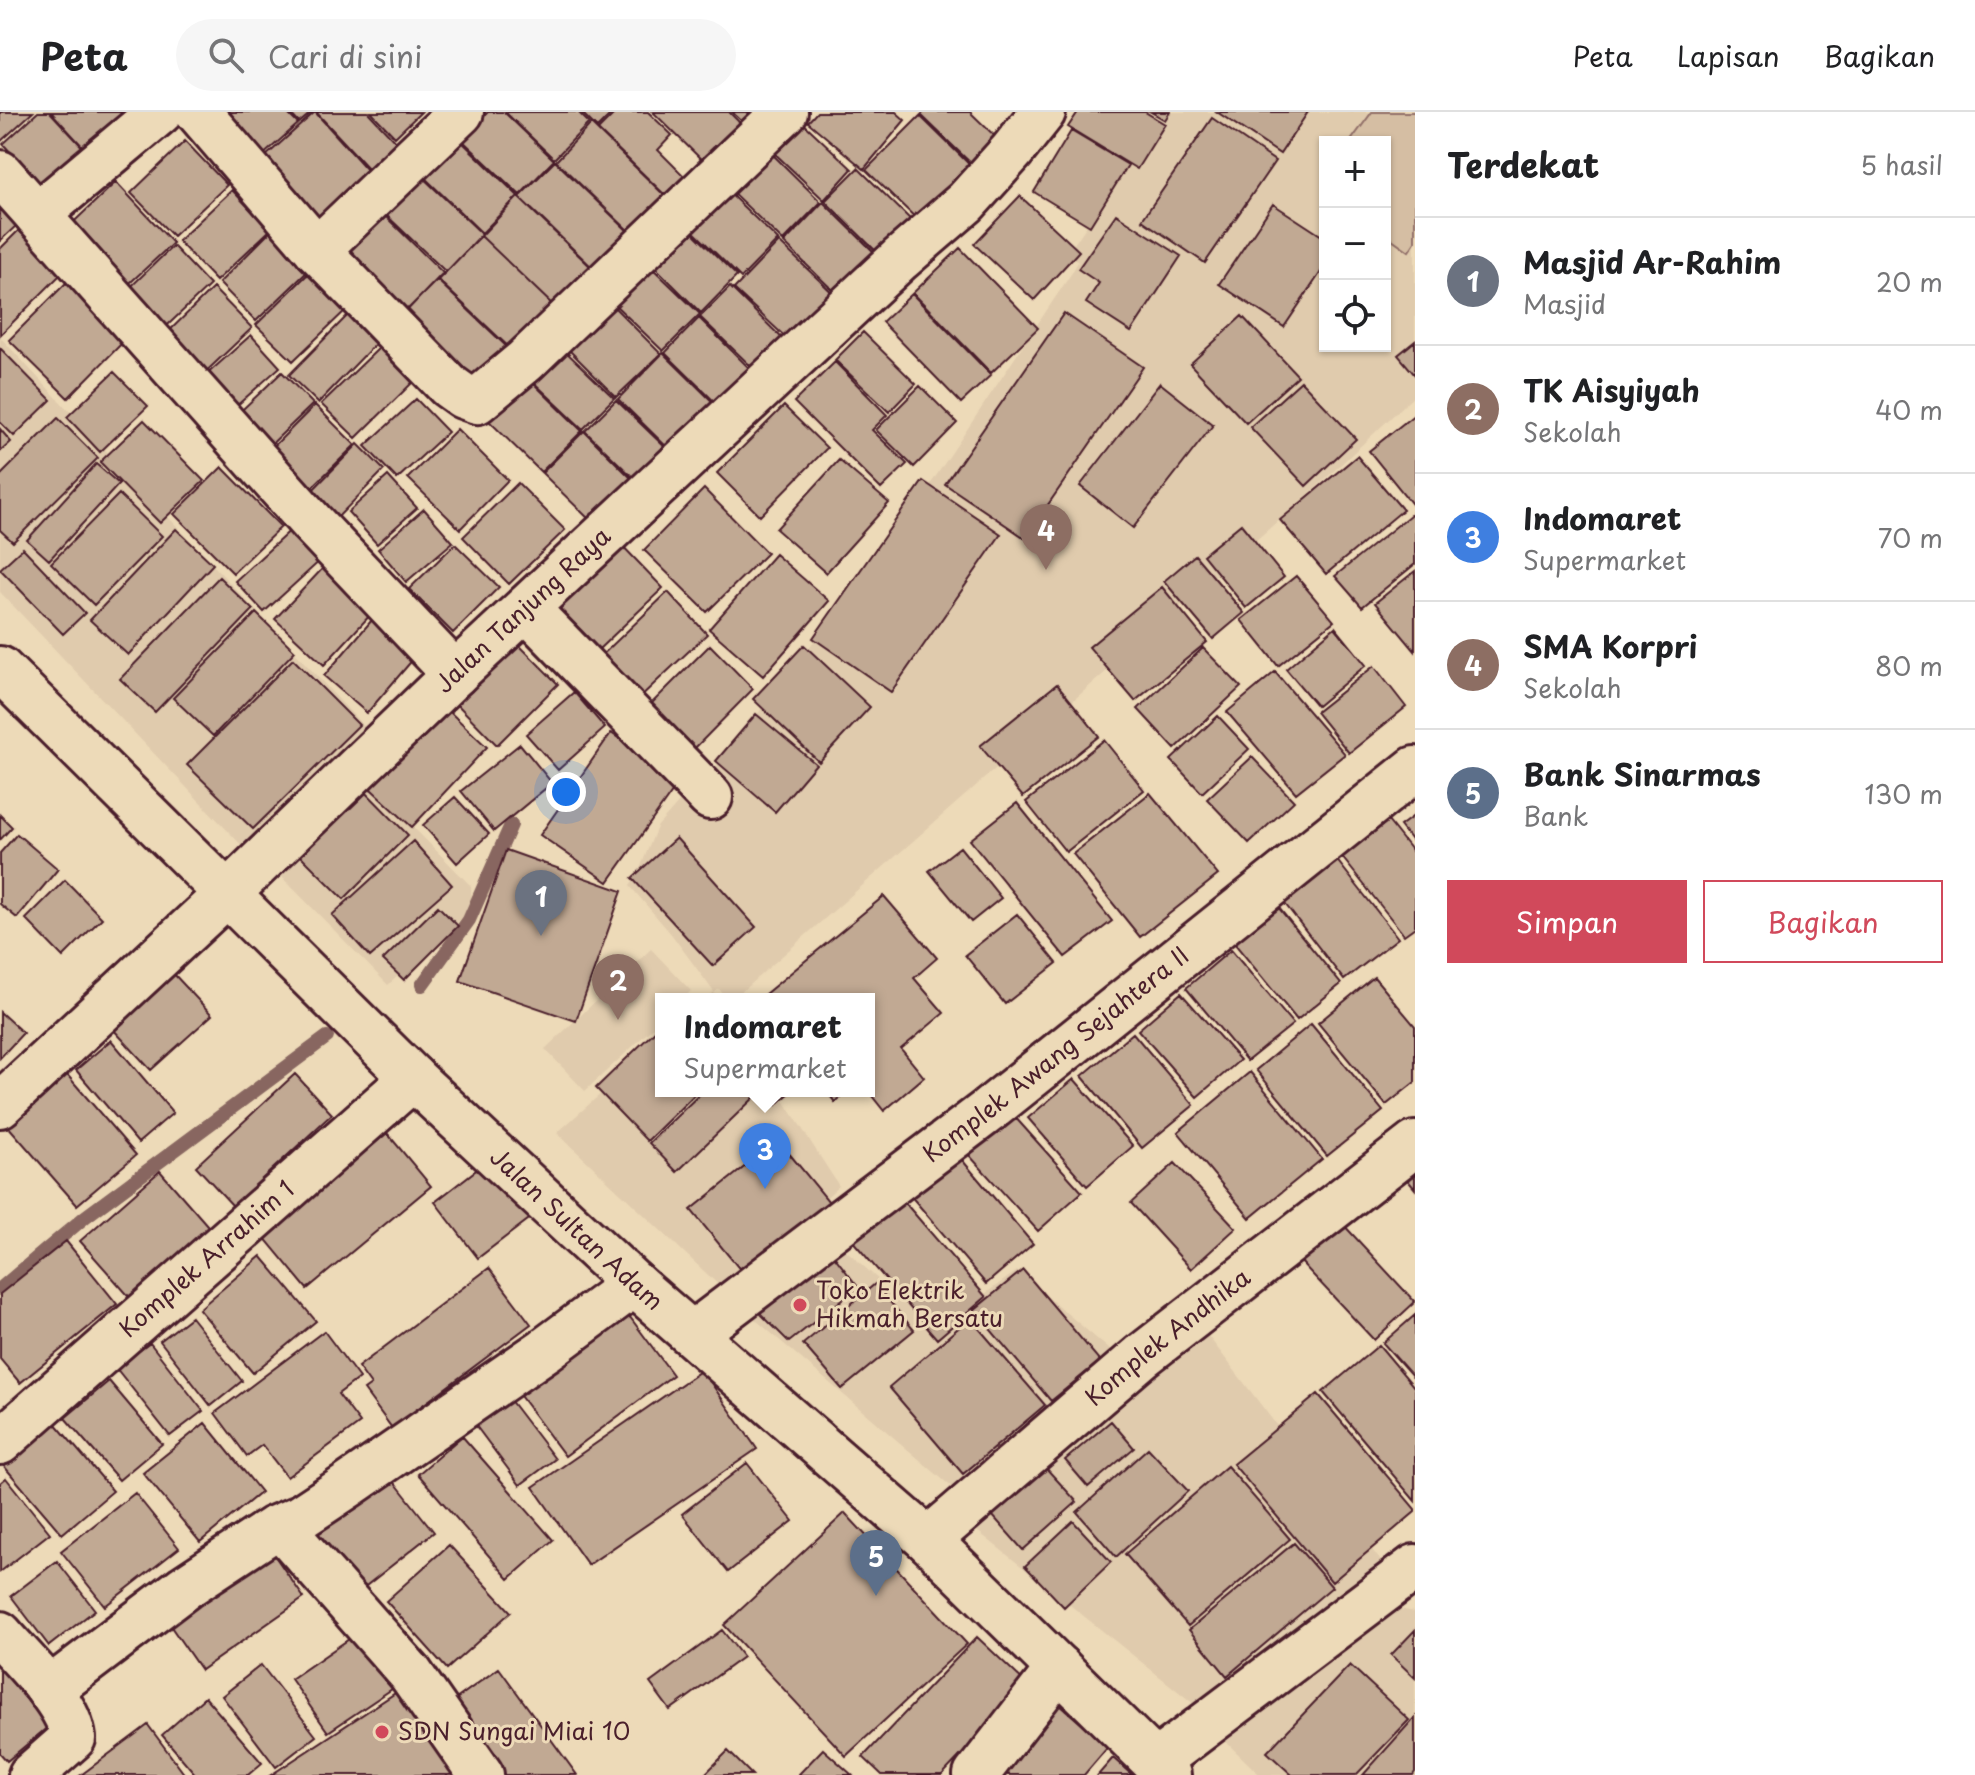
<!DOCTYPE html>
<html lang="id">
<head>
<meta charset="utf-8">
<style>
  :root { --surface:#fff; --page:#f6f6f6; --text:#202124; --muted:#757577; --line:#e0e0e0; --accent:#d1495b }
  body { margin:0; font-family:"Playpen Sans",sans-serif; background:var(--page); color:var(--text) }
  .controls { position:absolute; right:24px; top:24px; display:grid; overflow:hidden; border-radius:0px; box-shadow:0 2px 6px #0004 }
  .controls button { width:72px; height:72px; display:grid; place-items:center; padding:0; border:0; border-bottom:2px solid var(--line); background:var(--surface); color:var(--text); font:40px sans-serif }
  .you { position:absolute; left:566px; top:680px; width:28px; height:28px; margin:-20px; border:6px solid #fff; border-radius:50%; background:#1a73e8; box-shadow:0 0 0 12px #1a73e833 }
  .badge { display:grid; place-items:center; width:52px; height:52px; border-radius:50%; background:var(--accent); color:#fff; font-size:26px; font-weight:700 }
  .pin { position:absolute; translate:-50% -66px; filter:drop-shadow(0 2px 4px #0008) }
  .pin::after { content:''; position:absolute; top:42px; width:28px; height:24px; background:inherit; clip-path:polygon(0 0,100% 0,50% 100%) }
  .popup { position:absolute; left:655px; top:881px; width:220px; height:104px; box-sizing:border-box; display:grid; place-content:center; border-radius:0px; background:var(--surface); filter:drop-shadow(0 2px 6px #0005); font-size:26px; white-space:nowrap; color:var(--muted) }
  .popup b { font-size:30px; color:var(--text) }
  .popup::after { content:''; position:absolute; left:50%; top:100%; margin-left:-16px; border:16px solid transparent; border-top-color:var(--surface) }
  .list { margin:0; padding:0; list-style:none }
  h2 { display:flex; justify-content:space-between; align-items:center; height:104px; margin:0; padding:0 32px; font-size:34px }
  h2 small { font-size:26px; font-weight:400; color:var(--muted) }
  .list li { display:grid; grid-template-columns:52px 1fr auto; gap:24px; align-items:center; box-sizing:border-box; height:128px; padding:0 32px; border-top:2px solid var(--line) }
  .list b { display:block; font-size:30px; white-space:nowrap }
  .list p { margin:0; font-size:26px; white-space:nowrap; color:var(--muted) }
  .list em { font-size:26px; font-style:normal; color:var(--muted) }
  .actions { display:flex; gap:16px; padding:24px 32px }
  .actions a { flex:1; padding:18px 0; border:2px solid var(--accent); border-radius:0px; text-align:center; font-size:28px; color:var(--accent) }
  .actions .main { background:var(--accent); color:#fff }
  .icon { flex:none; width:44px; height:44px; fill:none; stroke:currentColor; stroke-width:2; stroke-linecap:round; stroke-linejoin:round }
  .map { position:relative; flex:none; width:1415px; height:1663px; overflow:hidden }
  header { display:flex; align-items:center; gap:48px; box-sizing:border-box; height:112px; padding:0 40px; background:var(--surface); border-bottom:2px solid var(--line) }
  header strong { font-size:38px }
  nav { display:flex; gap:44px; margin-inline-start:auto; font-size:28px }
  .search { width:560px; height:72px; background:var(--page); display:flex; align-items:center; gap:20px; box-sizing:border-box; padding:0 28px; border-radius:44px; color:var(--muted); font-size:30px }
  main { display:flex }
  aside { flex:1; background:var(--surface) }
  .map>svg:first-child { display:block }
  .built { fill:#e0cbad; fill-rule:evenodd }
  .green { fill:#d5bea3; stroke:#906e67; stroke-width:2 }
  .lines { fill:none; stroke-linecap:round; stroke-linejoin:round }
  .stream { stroke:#886660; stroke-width:14 }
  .building { fill:#c1a993; stroke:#4a1f2b; stroke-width:2 }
  .minor-casing { stroke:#4a1f2b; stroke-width:50 }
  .major-casing { stroke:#4a1f2b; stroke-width:50 }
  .minor { stroke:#eddab8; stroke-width:44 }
  .major { stroke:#eddab8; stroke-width:44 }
  .poi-dot { fill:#d1495b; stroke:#eddab8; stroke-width:3 }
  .labels { text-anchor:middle; stroke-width:6; stroke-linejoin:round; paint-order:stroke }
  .street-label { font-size:24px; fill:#4a1f2b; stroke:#eddab8 }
  .poi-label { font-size:24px; fill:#4a1f2b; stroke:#eddab8; text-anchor:start }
</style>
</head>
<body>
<header>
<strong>Peta</strong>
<div class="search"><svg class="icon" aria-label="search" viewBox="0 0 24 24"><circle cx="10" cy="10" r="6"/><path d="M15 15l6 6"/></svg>Cari di sini</div>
<nav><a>Peta</a><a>Lapisan</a><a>Bagikan</a></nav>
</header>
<main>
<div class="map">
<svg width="1415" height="1663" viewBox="0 0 1415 1663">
  <rect width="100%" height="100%" fill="#eddab8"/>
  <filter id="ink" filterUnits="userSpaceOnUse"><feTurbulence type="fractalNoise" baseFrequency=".0125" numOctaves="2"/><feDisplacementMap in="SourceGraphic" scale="16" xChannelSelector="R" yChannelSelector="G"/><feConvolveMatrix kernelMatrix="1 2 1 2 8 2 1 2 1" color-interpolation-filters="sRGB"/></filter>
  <g filter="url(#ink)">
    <path class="built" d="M1164,0H1415V283L1320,372L733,887H727L719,877L714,881L718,887H707L714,880L672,823L630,774L637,764L657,715L687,681L714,658L898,421L1071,162L1078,150L1068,141ZM1325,30H1385V234H1325Z
      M0,225L372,623L248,740L0,480Z
      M366,667L471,774L472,797L388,873L279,762Z
      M651,837L691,879L683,887H661V908L585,979L545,937Z
      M661,928V979H778L839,1074L723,1177L557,1021Z
      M838,1131L934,1218L1017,1159L1122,1248L961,1383L750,1203Z
      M1202,1216L1390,1461L1199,1596L966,1410Z
      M1399,1497L1415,1500V1663H1260L1223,1627L1370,1509Z"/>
    <path class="green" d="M1372,0H1415V130L1409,139L1385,122V30H1350Z"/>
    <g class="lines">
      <path class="stream" d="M422,873L469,808L511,713
        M0,1177L85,1105L327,925"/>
    </g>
    <path class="building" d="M0,0H33L0,30Z
      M38,0H50L88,41L46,79L3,32Z
      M51,0H121L134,15L97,50Z
      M208,0H286L298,12L261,45Z
      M289,0H312L299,11Z
      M315,0L369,60L310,112L256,53Z
      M316,0H368L398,32L369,57Z
      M371,0H421L395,25Z
      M488,0H504L554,48L520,83L461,27Z
      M505,0H578L589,11L554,47Z
      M581,0H613L597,16Z
      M616,0H648L672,23L658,38L685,65L667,85L598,18Z
      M653,0H729L747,18L710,56Z
      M732,0H764L748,15Z
      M817,0H896L905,8L864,57L808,10Z
      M924,0H970L1004,33L979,59L921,3Z
      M1078,0H1145L1165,12L1137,57L1068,15Z
      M1151,0H1170L1165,8Z
      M1217,0H1308L1280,42Z
      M920,4L976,59L923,113L866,58Z
      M798,6L852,57L824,88L769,36Z
      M1212,6L1275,49L1205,151L1142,108Z
      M591,12L666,85L631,121L556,49Z
      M1071,19L1128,53L1090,114L1034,80Z
      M460,28L518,84L482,121L424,65Z
      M185,29L227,73L173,124L131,81Z
      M767,37L821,90L783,129L728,76Z
      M555,49L631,122L595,158L519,85Z
      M858,56L916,113L883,146L825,89Z
      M418,61L482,122L446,160L382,99Z
      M116,70L173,131L119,181L62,121Z
      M724,76L778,128L741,166L687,113Z
      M232,78L270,118L216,169L178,129Z
      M1020,84L1079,139L1034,188L974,132Z
      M518,85L593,157L556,196L481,124Z
      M823,90L883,149L844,189L784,131Z
      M1273,92L1325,126V154L1284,215L1219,172Z
      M0,95L17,113L0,129Z
      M382,101L443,161L398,208L335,148Z
      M1116,102L1181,144L1131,220L1086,191L1099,171L1078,157Z
      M686,114L737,164L701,201L650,150Z
      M20,117L63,160L0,223V137Z
      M272,118L310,157L256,209L219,171Z
      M481,124L556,196L513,239L438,168Z
      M779,130L840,188L795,234L734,177Z
      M173,134L210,173L152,228L115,190Z
      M960,136L1038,216L991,261L913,181Z
      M648,152L700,202L663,239L611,189Z
      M312,158L349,195L293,249L256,213Z
      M73,164L132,221L68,286L9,228Z
      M437,168L507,235L468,274L398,207Z
      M730,175L790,234L761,264L700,205Z
      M213,176L252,216L196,269L158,230Z
      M912,182L991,263L961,291L882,210Z
      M608,189L661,242L616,285L563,232Z
      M352,199L381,226L318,291L289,263Z
      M1064,201L1143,255L1025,426L945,372Z
      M1242,204L1298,264L1246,311L1190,252Z
      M699,206L759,266L725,300L665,241Z
      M863,220L916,272L889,300L835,248Z
      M251,223L280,255L224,305L196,272Z
      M1415,229V263L1398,243Z
      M559,233L614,286L583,317L528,265Z
      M380,235L414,269L356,326L321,292Z
      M0,236L51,288L14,324L0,310Z
      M663,241L724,301L679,347L618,287Z
      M835,250L887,303L872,318L907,352L881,377L794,290Z
      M114,260L148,294L100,340L67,305Z
      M282,260L313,292L258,345L226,313Z
      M528,266L582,319L541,360L487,307Z
      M1301,269L1356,327L1306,374L1250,315Z
      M1160,271L1213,313L1133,416L1080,374Z
      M920,274L957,311L914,355L876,318Z
      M416,287L448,320L397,367L365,334Z
      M616,288L670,340L639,371L585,319Z
      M315,293L355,333L299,388L259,349Z
      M784,294L827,336L760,404L717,361Z
      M1415,302V396L1369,339Z
      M58,306L98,346L13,430L0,418V364Z
      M144,308L204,369L160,411L100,350Z
      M0,317L11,330L0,340Z
      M457,317L508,368L460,417L408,366Z
      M584,319L637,372L596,414L542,361Z
      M358,332L384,358L327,416L301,390Z
      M1357,344L1403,398L1326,462L1280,408Z
      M839,348L889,391L826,461L776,417Z
      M96,352L119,372L49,448L27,428Z
      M222,355L281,415L233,461L174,402Z
      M388,364L417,396L377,432L348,400Z
      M923,369L1001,422L891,580L813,526Z
      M518,371L565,418L509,472L463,425Z
      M704,377L767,441L707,500L644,438Z
      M119,382L162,424L94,493L51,451Z
      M424,397L453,430L406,470L378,437Z
      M1415,399V452L1362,495L1335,464Z
      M1241,412L1284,465L1246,496L1203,443Z
      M295,414L323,446L264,500L235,469Z
      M176,417L213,452L128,543L90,508Z
      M616,427L663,476L599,537L551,488Z
      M455,432L499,475L453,521L409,477Z
      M23,436L85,501L63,522L0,457Z
      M775,442L829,489L763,564L709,517Z
      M1195,443L1244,501L1213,527L1164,469Z
      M324,455L373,500L324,553L275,507Z
      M1415,459V539L1375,491Z
      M1296,464L1334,509L1278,554L1241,508Z
      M219,465L253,498L155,600L120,567Z
      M1162,475L1207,530L1135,589L1089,535Z
      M668,480L707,522L637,588L598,547Z
      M256,501L295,539L213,624L173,586Z
      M378,501L421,538L367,601L324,564Z
      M1335,515L1366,553L1317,594L1286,557Z
      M506,520L558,572L497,633L446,581Z
      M710,533L753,577L692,639L648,595Z
      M804,533L870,595L819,650L753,587Z
      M1203,536L1241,575L1175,637L1138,597Z
      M293,547L359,613L253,717L187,653Z
      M1374,554L1406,595L1349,641L1316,600Z
      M1275,560L1345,642L1296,681L1227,600Z
      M1057,572L1099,624L1023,685L980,634Z
      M574,580L605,616L558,658L526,622Z
      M435,586L487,635L412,715L359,666Z
      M756,602L816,652L775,700L716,649Z
      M1218,604L1249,637L1202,681L1171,648Z
      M611,621L680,669L608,770L540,723Z
      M1104,628L1144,678L1066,740L1026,690Z
      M520,632L552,671L494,719L461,679Z
      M1252,645L1294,689L1249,731L1207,687Z
      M354,668L408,723L344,787L289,732Z
      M1150,681L1218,763L1140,825L1073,742Z
      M455,685L489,722L457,751L423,713Z
      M1017,691L1112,809L1065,845L970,728Z
      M0,703L12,715L0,728Z
      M1415,703V733L1400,714Z
      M1388,709L1415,743V815L1404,823L1342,745Z
      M17,722L58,757L17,806L0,792V741Z
      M676,726L756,815L713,854L632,766Z
      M413,729L452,773L370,845L332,803Z
      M960,735L1001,786L971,810L929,759Z
      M506,738L622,779L576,909L460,869Z
      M1336,747L1398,826L1344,868L1282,788Z
      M65,768L102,806L63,845L26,807Z
      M884,784L937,846L914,866L944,901L901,937L924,965L884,999L868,979L869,887H759Z
      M1274,790L1341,872L1297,908L1230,826Z
      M438,794L458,814L404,868L383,848Z
      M1017,802L1057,851L1005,892L965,843Z
      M1231,838L1293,912L1247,949L1186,876Z
      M172,860L212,903L151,958L111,915Z
      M1374,865L1415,914V970L1386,993L1318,911Z
      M1181,881L1240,948L1197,985L1138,918Z
      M0,900L23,921L0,946Z
      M1311,912L1383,999L1327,1044L1256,958Z
      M661,913V979H698L647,1029L596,976Z
      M1133,921L1194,993L1142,1036L1082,964Z
      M111,928L173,1001L138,1031L76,958Z
      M57,951L136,1043L77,1093L0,1005Z
      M1250,960L1322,1047L1250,1106L1178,1020Z
      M295,962L332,1002L233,1094L196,1054Z
      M1074,967L1133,1034L1087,1074L1028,1006Z
      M703,979H761L677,1060L649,1031Z
      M764,979H792L776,993Z
      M826,979H849L835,990Z
      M1014,1004L1082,1080L1038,1119L969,1043Z
      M387,1021L431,1074L307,1177L263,1124Z
      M778,1028L834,1096L747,1166L691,1098Z
      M952,1036L1033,1132L986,1172L904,1076Z
      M493,1045L537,1101L478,1146L435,1090Z
      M1175,1051L1236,1116L1191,1157L1131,1091Z
      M1415,1055V1077L1404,1064Z
      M160,1059L214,1121L134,1190L80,1129Z
      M894,1078L986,1185L937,1227L845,1120Z
      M1341,1110L1415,1190L1374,1228L1299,1148Z
      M66,1129L117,1192L20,1271L0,1247V1182Z
      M831,1140L858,1175L789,1230L758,1199Z
      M261,1144L316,1209L253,1261L199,1197Z
      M489,1156L531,1212L392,1316L364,1278L371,1273L358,1255Z
      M1023,1158L1100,1249L1051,1289L974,1198Z
      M875,1172L914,1218L842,1277L803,1232Z
      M624,1197L673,1263L565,1344L515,1277Z
      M1415,1203V1267L1383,1231Z
      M191,1205L242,1269L211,1294L160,1229Z
      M970,1206L1045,1293L963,1362L889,1275Z
      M324,1219L359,1266L338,1282L360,1311L287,1365L262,1333L247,1344L215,1301Z
      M150,1231L203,1299L170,1324L116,1256Z
      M1379,1233L1415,1276V1389L1323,1280Z
      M702,1258L757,1337L588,1453L533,1375Z
      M109,1269L162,1332L119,1368L65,1306Z
      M1318,1282L1415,1397V1400L1332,1470L1233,1352Z
      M507,1284L555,1347L520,1373L473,1310Z
      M1111,1309L1134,1336L1088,1375L1065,1348Z
      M54,1310L113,1379L62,1422L3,1353Z
      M205,1311L261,1380L200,1430L143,1361Z
      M462,1324L553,1428L509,1467L418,1362Z
      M1148,1336L1188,1379L1116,1445L1077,1400Z
      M747,1351L793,1409L728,1460L682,1402Z
      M1227,1354L1290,1427L1188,1514L1125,1442Z
      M1045,1355L1077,1390L1023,1438L992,1403Z
      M385,1358L434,1420L357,1481L307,1420Z
      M6,1366L50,1421L0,1460V1371Z
      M135,1381L179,1436L105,1494L61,1439Z
      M845,1401L967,1532L846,1644L724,1513Z
      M1073,1409L1111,1450L1064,1495L1025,1454Z
      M1294,1431L1332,1475L1227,1564L1189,1518Z
      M449,1433L511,1500L447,1557L386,1489Z
      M270,1437L304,1486L201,1558L167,1509Z
      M57,1449L95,1498L49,1534L11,1484Z
      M722,1518L743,1545L670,1598L650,1571Z
      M1415,1518V1566L1391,1543Z
      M355,1523L392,1577L328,1620L291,1567Z
      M977,1525L1028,1573L942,1663H882L863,1645Z
      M261,1553L316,1624L276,1655L222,1584Z
      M1350,1553L1409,1608L1356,1663H1292L1267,1640Z
      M0,1556L49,1614L7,1649L0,1641Z
      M499,1556L577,1663H505L452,1590Z
      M400,1578L457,1663H271Z
      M205,1585L262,1651L248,1663H196L162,1623Z
      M1052,1586L1108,1635L1084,1663H985Z
      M1415,1605V1660L1413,1663H1363Z
      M148,1613L185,1663H81Z
      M823,1637L852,1663H798Z
      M728,1639L752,1663H704Z
      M1113,1646L1132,1663H1098Z"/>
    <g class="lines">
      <g class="minor-casing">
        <g id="minor">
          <path d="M198,0L317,138L449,274L463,284L477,289L525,249L785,0"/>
          <path d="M0,61L312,411L455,562"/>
          <path d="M37,103L160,0"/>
          <path d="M317,138L461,0"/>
          <path d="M527,497L710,685"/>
          <path id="s1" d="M0,993L228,781L455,562L900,147L966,90L1012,39L1043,0"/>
          <path id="s2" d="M693,1222L989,998L1415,657"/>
          <path id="s3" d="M0,1330L413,966"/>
          <path d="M281,1415L410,1561L481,1663"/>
          <path id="s4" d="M928,1428L1142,1244L1415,1032"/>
          <path d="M0,1522C23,1549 69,1590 73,1626L31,1663"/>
          <path d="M49,1578L185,1475L273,1417L299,1406L349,1373L545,1238L634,1172"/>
          <path d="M1155,1651L1415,1455"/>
          <path d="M976,1663L1059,1556"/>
        </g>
      </g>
      <g class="major-casing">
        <g id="major">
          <path id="s5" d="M0,557L413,966L634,1172L928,1428L1168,1663"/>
        </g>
      </g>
      <use href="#minor" class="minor"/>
      <use href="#major" class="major"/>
    </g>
  </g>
  <g class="poi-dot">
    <circle cx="800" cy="1193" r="8"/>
    <circle cx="382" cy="1620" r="8"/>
  </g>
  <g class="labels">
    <g class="street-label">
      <text dy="8" stroke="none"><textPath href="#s1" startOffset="720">Jalan Tanjung Raya</textPath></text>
      <text dy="8" stroke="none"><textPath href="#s2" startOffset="458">Komplek Awang Sejahtera II</textPath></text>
      <text dy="8" stroke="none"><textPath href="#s5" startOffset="804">Jalan Sultan Adam</textPath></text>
      <text dy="8" stroke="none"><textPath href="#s3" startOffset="276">Komplek Arrahim 1</textPath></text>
      <text dy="8" stroke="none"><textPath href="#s4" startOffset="314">Komplek Andhika</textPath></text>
    </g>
    <g class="poi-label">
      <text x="816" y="1187">Toko Elektrik<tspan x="816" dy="28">Hikmah Bersatu</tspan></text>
      <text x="398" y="1628">SDN Sungai Miai 10</text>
    </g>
  </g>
</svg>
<div class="controls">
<button>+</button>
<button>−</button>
<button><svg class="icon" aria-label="locate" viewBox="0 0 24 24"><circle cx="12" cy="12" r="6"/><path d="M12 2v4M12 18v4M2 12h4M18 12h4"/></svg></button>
</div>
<div class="you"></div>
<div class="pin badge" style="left:541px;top:824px;background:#6b7280">1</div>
<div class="pin badge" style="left:618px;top:908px;background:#8d6e63">2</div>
<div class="pin badge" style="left:765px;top:1077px;background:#3f7fe0">3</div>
<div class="popup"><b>Indomaret</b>Supermarket</div>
<div class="pin badge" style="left:1046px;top:458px;background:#8d6e63">4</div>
<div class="pin badge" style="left:876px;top:1484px;background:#5c6f8a">5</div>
</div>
<aside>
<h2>Terdekat<small>5 hasil</small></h2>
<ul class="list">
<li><span class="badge" style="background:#6b7280">1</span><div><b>Masjid Ar-Rahim</b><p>Masjid</p></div><em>20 m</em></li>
<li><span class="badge" style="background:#8d6e63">2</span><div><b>TK Aisyiyah</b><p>Sekolah</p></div><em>40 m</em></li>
<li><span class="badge" style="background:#3f7fe0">3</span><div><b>Indomaret</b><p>Supermarket</p></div><em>70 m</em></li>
<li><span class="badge" style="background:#8d6e63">4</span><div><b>SMA Korpri</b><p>Sekolah</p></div><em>80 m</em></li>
<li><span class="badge" style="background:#5c6f8a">5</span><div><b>Bank Sinarmas</b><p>Bank</p></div><em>130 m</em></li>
</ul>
<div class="actions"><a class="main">Simpan</a><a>Bagikan</a></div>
</aside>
</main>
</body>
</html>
